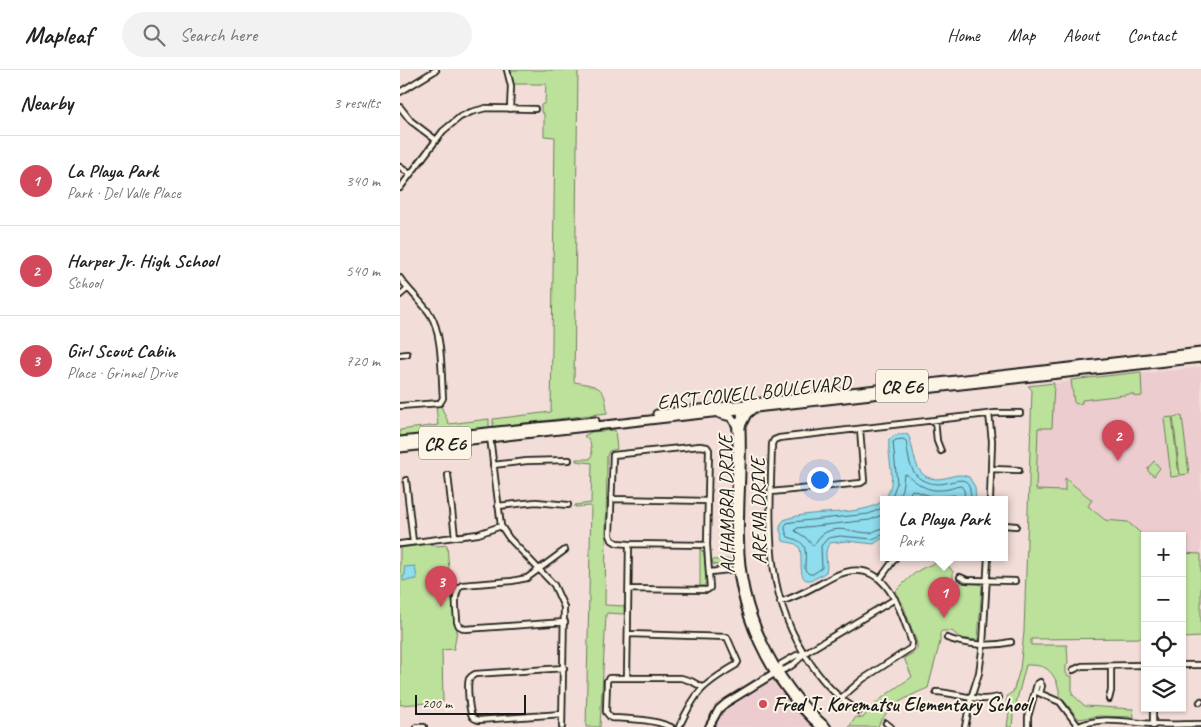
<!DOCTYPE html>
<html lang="en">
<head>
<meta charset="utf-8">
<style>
  :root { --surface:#fff; --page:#f2f2f2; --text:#222; --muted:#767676; --line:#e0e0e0; --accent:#d1495b }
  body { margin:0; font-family:Caveat,sans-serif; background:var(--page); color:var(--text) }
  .controls { position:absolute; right:15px; bottom:15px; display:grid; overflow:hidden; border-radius:0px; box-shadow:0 1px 4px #0004 }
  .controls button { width:45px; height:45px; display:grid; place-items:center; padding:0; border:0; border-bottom:1px solid var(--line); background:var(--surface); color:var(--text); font:25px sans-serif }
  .scale { position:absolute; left:15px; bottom:12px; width:111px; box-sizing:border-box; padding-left:5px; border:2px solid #1c1c1c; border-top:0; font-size:14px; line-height:18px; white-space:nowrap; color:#1c1c1c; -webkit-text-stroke:4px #fcf5e5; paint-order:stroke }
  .you { position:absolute; left:419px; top:409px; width:18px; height:18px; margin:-12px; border:4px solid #fff; border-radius:50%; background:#1a73e8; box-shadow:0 0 0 8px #1a73e833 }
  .badge { display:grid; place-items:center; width:32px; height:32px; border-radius:50%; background:var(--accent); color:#fff; font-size:16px; font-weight:700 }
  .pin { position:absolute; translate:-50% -41px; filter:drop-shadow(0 1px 2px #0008) }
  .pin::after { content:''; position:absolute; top:26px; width:18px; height:15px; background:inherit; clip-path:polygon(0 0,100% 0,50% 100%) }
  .popup { position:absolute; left:480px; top:426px; width:128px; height:65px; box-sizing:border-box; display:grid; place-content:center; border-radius:0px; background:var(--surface); filter:drop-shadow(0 1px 4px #0005); font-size:16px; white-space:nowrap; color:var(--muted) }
  .popup b { font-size:19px; color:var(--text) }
  .popup::after { content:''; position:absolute; left:50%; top:100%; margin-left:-10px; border:10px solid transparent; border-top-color:var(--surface) }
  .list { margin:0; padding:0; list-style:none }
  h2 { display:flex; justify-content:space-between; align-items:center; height:65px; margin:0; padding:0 20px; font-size:21px }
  h2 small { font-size:16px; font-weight:400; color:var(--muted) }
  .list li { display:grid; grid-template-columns:32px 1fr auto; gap:15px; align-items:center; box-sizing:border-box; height:90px; padding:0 20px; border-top:1px solid var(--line) }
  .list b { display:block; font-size:19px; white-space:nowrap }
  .list p { margin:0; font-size:16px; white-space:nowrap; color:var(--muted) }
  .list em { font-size:16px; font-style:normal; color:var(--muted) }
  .icon { flex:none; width:28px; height:28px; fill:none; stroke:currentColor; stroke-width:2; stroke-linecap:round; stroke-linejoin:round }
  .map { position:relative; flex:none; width:801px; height:657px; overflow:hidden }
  header { display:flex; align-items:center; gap:30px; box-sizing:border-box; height:70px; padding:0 25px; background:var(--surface); border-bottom:1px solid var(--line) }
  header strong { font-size:24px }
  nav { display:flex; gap:28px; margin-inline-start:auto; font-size:18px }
  .search { width:350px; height:45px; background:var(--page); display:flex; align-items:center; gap:12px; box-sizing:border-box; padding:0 18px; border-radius:28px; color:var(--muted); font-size:19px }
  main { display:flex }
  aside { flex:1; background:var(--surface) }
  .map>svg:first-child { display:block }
  .built { fill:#edcccf }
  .green { fill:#bce19b; stroke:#6c7e5c }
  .water { fill:#8fddee; stroke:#61909a }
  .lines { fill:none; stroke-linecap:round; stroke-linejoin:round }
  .shore { stroke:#4a6970; stroke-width:1 }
  .street-casing { stroke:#1c1c1c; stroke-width:8 }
  .secondary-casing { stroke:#1c1c1c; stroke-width:10 }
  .primary-casing { stroke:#1c1c1c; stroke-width:11 }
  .street { stroke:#fcf5e5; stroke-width:4.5 }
  .secondary { stroke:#fcf5e5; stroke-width:6 }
  .primary { stroke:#fcf5e5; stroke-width:7 }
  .poi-dot { fill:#d1495b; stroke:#fcf5e5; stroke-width:2 }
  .labels { text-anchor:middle; stroke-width:4; stroke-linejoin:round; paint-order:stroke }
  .shield { fill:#fcf5e5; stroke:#5f5d58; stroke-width:1 }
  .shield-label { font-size:19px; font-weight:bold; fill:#1c1c1c }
  .street-label { font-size:20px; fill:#1c1c1c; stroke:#fcf5e5 }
  .poi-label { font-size:20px; font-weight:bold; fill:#1c1c1c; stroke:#fcf5e5; text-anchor:start }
</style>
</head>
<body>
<header>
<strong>Mapleaf</strong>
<div class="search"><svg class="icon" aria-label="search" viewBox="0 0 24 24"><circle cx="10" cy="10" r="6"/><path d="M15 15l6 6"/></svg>Search here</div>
<nav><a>Home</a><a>Map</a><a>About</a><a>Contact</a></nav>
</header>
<main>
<aside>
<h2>Nearby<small>3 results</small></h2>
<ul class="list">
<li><span class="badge">1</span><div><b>La Playa Park</b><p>Park · Del Valle Place</p></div><em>340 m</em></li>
<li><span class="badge">2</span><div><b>Harper Jr. High School</b><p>School</p></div><em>540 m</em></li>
<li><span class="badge">3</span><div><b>Girl Scout Cabin</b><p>Place · Grinnel Drive</p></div><em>720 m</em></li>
</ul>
</aside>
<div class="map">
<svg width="801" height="657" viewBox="0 0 801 657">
  <rect width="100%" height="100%" fill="#f3ddd8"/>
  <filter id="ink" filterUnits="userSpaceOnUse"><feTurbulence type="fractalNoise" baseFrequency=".02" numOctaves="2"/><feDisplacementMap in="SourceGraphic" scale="10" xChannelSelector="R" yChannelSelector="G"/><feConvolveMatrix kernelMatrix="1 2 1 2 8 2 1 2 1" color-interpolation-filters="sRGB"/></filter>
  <g filter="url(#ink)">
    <path class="built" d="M801,297V567L782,568V466H745V568L631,569L638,315Z
      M371,611L376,612L392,634L415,657H314L323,642Z"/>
    <path class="green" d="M109,0H178L174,312C198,316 206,316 207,343L93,357V349L151,342L155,67L144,66V44L141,42V35L145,33L146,14H113Z
      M741,302L742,326L735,327L733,324L682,330V333L676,334L674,332L671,310Z
      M654,313L652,358H638L636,420L665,421V408L692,430L688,436L705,450L728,452L745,467V568L631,569V575H667L668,593L666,595V603L668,606H672V624L685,636L733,639L734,647L699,646L679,649L659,625C660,620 658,618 657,613C650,597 643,595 626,595L613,645L612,657H607L610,635L606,633L608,625L613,622L620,599L624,562L632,320L628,316Z
      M36,336H41L49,354L89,349V358L0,368V360L38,355Z
      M782,346L789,404L780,405L773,347Z
      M772,347L779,406L771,407L764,348Z
      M215,360L217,379L209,381L207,386L205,535L224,536V544L207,543L206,545L200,657H186L191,436L175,437V435L191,433L192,393L176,391V389H190L192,385L190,371L184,366L191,362Z
      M754,391L760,398L754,406L748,401V398Z
      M30,474L37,476L47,475L51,525L57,560L54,579L42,580L43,632L0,635V478Z
      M300,479L304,483L307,511L304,516H300Z
      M782,483L801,484V567L782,568Z
      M332,489L330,493L317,495L313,494L312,490Z
      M537,493L547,494L553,502V511L555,513L579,514L582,516L578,569L577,570L560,568L552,561H542L540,563V572L528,618C514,623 502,631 489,637C486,647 480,649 478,657H449L456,647L463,648C476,630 494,619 512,607L504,588L515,582L517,579V573L503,535L496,521C509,508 518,497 537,493Z"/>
    <path class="water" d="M505,364L508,365L510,369C516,389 515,414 545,408C554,406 559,403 569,407L575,417L576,429H485C498,410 487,391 489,370L495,365Z
      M484,430V467L474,474L447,471L430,473C422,482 429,492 426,502C389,528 407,484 398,476C395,472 388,473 383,471C382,461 376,460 384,450C411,438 463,448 484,430Z
      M15,496L17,509L3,511V506L5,505L4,497Z"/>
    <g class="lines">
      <path class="shore" d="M491,429L497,413L493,372L496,370L503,369L506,371C508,381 508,393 514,402C521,414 538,416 550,412C568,407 570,412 571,429
        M498,429L502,419L504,405L506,404C521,416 528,423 549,419C554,418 557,416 561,416L564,420L565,429
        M507,429L512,420L533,427L555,425L557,429
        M484,437L469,444L392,452L387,453C383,458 386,462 388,467C410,473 405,480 405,500L409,504H413L422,498L421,476L428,468L440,466L473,469L484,464
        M484,444L470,450L397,458L395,461L405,467L413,476C416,473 418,467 423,464C437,454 455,463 470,463C475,462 478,458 484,458"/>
      <g class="street-casing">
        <path id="street" d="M107,0L111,16L110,39
          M0,22L36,0
          M0,37L11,51L36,70
          M0,97L10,104
          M0,118L43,61L60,47L71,42L86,38L135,39
          M0,208C9,221 21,231 30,244C43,264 41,304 43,328L40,333L0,336
          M0,225L7,219
          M0,285L7,284
          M589,344L592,371L590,429
          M535,350L537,371L541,381
          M90,367L101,456L109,468L154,515L164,537L162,657
          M93,395L127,391L169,390
          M591,399L619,400
          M48,405L55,467
          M6,410L13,472
          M371,422L461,413L464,411L460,359
          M211,429L308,431
          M98,436L136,432L168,435
          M604,455L616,456
          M0,474L78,464L101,456
          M310,502L338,499
          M560,507L567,510L615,511
          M480,509L496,487
          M229,519L307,520L310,518L307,475L309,380L307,377L300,376L213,385L210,465L212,470L217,473L229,474L307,475
          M380,532C402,525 415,516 435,506C485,483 500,539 512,573L511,578L463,609L441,628
          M165,552L65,559L59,556L57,552C57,541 52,522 62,515L112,511L127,508L165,480
          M228,564L327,567L338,592L336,595C302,615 296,621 279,657
          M547,568C566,575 591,577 611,572
          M782,595H801
          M379,600L381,594L397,585L403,584L495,529
          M673,600L682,596L745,595
          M379,601C389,599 398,592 403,584
          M227,607L229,474
          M536,622C558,623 578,633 599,627
          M639,623L660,632L678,656
          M709,629L711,621V596
          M800,632L801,631
          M753,638V656
          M459,641C440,630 423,612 411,594C362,524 370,455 372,374L374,370L379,368L596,343H620
          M162,644L79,650C75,649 74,649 72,646C69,640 67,615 69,609C71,606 72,606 75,604L164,598
          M486,653L491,657
          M17,657H24
          M271,657C252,649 232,649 211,648L206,642L207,611L209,608H281L291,611L302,617
          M565,657L571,628L579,603L583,574L588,487
          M628,657V647L637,614L640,612L642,616L640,623
          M677,657C701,645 728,653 754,654C769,655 785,654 801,654"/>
      </g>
      <g class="secondary-casing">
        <path id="secondary" d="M340,336C345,380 339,425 340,469C340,540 373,611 427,657
          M336,351C338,391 334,430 335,469C336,541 367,609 420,657
          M309,657L319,639L326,633L376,602"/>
      </g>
      <g class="primary-casing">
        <path id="primary" d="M257,344L801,282
          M320,344L331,347L337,356
          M341,356L347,344L354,338
          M0,371L195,351
          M0,378L801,288"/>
      </g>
      <use href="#street" class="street"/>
      <use href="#secondary" class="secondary"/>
      <use href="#primary" class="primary"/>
    </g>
  </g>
  <circle class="poi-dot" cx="363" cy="634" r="5"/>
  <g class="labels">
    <g class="shield">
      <rect x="476" y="299.5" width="52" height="33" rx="4"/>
      <rect x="19" y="356.5" width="52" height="33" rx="4"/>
    </g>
    <g class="shield-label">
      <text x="502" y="323">CR E6</text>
      <text x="45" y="380">CR E6</text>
    </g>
    <g class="street-label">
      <text transform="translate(354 322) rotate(-6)" y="7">EAST COVELL BOULEVARD</text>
      <text transform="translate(326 434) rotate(-91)" y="7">ALHAMBRA DRIVE</text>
      <text transform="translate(358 441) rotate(-91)" y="7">ARENA DRIVE</text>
    </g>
    <g class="poi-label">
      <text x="373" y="641">Fred T. Korematsu Elementary School</text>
    </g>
  </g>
</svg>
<div class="controls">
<button>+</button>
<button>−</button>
<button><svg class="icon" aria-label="locate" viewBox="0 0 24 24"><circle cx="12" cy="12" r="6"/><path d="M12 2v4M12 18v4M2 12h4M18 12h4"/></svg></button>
<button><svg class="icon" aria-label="layers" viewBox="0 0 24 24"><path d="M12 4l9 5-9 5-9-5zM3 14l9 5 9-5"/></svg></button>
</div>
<div class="scale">200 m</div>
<div class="you"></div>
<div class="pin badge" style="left:544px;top:548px">1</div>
<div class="popup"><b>La Playa Park</b>Park</div>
<div class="pin badge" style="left:718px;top:391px">2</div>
<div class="pin badge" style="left:41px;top:537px">3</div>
</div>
</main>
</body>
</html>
